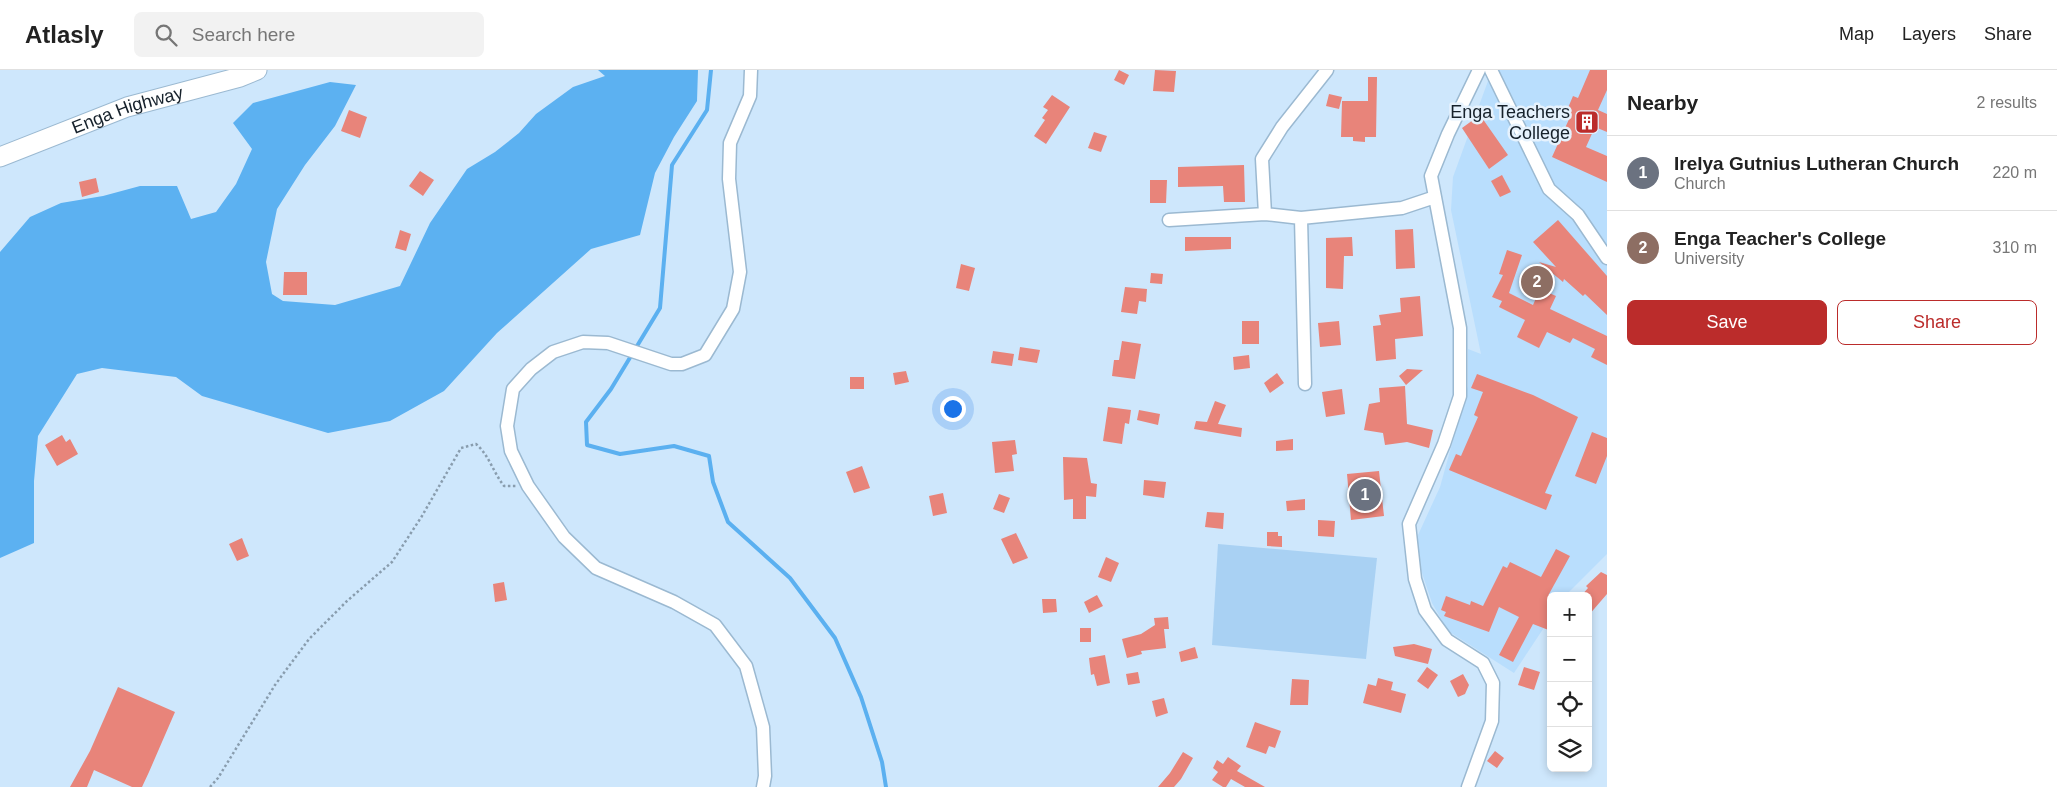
<!DOCTYPE html>
<html lang="en">
<head>
<meta charset="utf-8">
<style>
  :root { --surface:#fff; --page:#f2f2f2; --text:#222; --muted:#767676; --line:#e0e0e0; --accent:#bb2c2b }
  body { margin:0; font-family:Helvetica,sans-serif; background:var(--page); color:var(--text) }
  .controls { position:absolute; right:15px; bottom:15px; display:grid; overflow:hidden; border-radius:8px; box-shadow:0 2px 8px #0003 }
  .controls button { width:45px; height:45px; display:grid; place-items:center; padding:0; border:0; border-bottom:1px solid var(--line); background:var(--surface); color:var(--text); font:25px sans-serif }
  .you { position:absolute; left:952px; top:338px; width:18px; height:18px; margin:-12px; border:4px solid #fff; border-radius:50%; background:#1a73e8; box-shadow:0 0 0 8px #1a73e833 }
  .badge { display:grid; place-items:center; width:32px; height:32px; border-radius:50%; background:var(--accent); color:#fff; font-size:16px; font-weight:700 }
  .pin { position:absolute; translate:-50% -50%; border:2px solid #fff; box-shadow:0 1px 5px #0006 }
  .list { margin:0; padding:0; list-style:none }
  h2 { display:flex; justify-content:space-between; align-items:center; height:65px; margin:0; padding:0 20px; font-size:21px }
  h2 small { font-size:16px; font-weight:400; color:var(--muted) }
  .list li { display:grid; grid-template-columns:32px 1fr auto; gap:15px; align-items:center; box-sizing:border-box; height:75px; padding:0 20px; border-top:1px solid var(--line) }
  .list b { display:block; font-size:19px; white-space:nowrap }
  .list p { margin:0; font-size:16px; white-space:nowrap; color:var(--muted) }
  .list em { font-size:16px; font-style:normal; color:var(--muted) }
  .actions { display:flex; gap:10px; padding:15px 20px }
  .actions a { flex:1; padding:11px 0; border:1px solid var(--accent); border-radius:8px; text-align:center; font-size:18px; color:var(--accent) }
  .actions .main { background:var(--accent); color:#fff }
  .icon { flex:none; width:28px; height:28px; fill:none; stroke:currentColor; stroke-width:2; stroke-linecap:round; stroke-linejoin:round }
  .map { position:relative; flex:none; width:1607px; height:717px; overflow:hidden }
  header { display:flex; align-items:center; gap:30px; box-sizing:border-box; height:70px; padding:0 25px; background:var(--surface); border-bottom:1px solid var(--line) }
  header strong { font-size:24px }
  nav { display:flex; gap:28px; margin-inline-start:auto; font-size:18px }
  .search { width:350px; height:45px; background:var(--page); display:flex; align-items:center; gap:12px; box-sizing:border-box; padding:0 18px; border-radius:8px; color:var(--muted); font-size:19px }
  main { display:flex }
  aside { flex:1; background:var(--surface) }
  .map>svg:first-child { display:block }
  .built { fill:#b9defd }
  .green { fill:#a9d1f3 }
  .forest { fill:#5cb1f1 }
  .lines { fill:none; stroke-linecap:round; stroke-linejoin:round }
  .stream { stroke:#5bb0f0; stroke-width:4 }
  .building { fill:#e8847a }
  .street-casing { stroke:#9bb9d1; stroke-width:15 }
  .primary-casing { stroke:#9bb9d1; stroke-width:21 }
  .path { stroke:#899dae; stroke-width:2.5; stroke-dasharray:2.5 2.5; stroke-linecap:butt }
  .street { stroke:#fff; stroke-width:12 }
  .primary { stroke:#fff; stroke-width:19 }
  .labels { text-anchor:middle; stroke-width:5; stroke-linejoin:round; paint-order:stroke }
  .street-label { font-size:18px; fill:#16212b; stroke:#e6f2fd }
  .poi-label { font-size:18px; fill:#16212b; stroke:#e6f2fd; text-anchor:end }
</style>
</head>
<body>
<header>
<strong>Atlasly</strong>
<div class="search"><svg class="icon" aria-label="search" viewBox="0 0 24 24"><circle cx="10" cy="10" r="6"/><path d="M15 15l6 6"/></svg>Search here</div>
<nav><a>Map</a><a>Layers</a><a>Share</a></nav>
</header>
<main>
<div class="map">
<svg width="1607" height="717" viewBox="0 0 1607 717">
  <rect width="100%" height="100%" fill="#cee7fc"/>
  <path class="built" d="M1492,0H1607V484L1565,526H1551V547L1514,603L1448,561L1432,533L1413,476L1440,417L1468,316V279L1481,284L1451,140L1453,107Z"/>
  <path class="green" d="M1218,474L1377,488L1366,589L1212,575Z"/>
  <path class="forest" d="M598,0H698L697,31L674,67L655,103L640,165L591,179L497,263L444,321L390,351L328,363L202,326L176,307L102,298L77,304L38,366L34,411V473L0,488V182L30,147L61,133L103,126L140,116H177L191,149L216,142L236,114L252,79L233,53L253,33L330,12L356,15L335,56L305,95L277,139L266,192L272,224L283,231L335,235L400,216L430,153L467,99L495,82L519,63L536,44L573,17L605,6Z"/>
  <g class="lines">
    <path class="stream" d="M711,0L707,40L672,95L660,238L611,319L586,352L587,375L620,384L674,376L709,386L713,412L728,452L790,508L835,568L861,627L882,692L886,717"/>
  </g>
  <path class="building" d="M1119,0L1129,5L1124,15L1114,10Z
    M1155,0L1176,1L1174,22L1153,21Z
    M1590,0H1607V20L1598,40L1607,44V62L1595,57L1586,77L1607,86V112L1552,87L1570,47L1565,45L1573,26L1578,28Z
    M1368,7H1377L1376,67H1365V72L1353,71V67H1341L1342,31H1368Z
    M1329,24L1342,27L1339,39L1326,36Z
    M1052,25L1070,37L1046,74L1034,66L1045,50L1042,48L1048,40L1043,37Z
    M349,40L367,47L360,68L341,61Z
    M1480,45L1508,85L1489,99L1462,58Z
    M1094,62L1107,66L1101,82L1088,78Z
    M1244,95L1245,132H1224L1223,116L1178,117V97Z
    M420,101L434,110L423,126L409,116Z
    M1502,105L1511,122L1500,127L1491,111Z
    M96,108L99,122L82,127L79,112Z
    M1150,110H1167L1166,133H1150Z
    M1558,150L1607,206V245L1585,224L1583,226L1564,209L1563,212L1539,192L1556,197L1533,172Z
    M1413,159L1415,198L1396,199L1395,160Z
    M400,160L411,164L406,181L395,178Z
    M1185,167H1231V179L1185,181Z
    M1352,167L1353,186H1344L1343,219L1326,218V168Z
    M1507,180L1522,185L1509,223L1533,235L1540,219L1556,226L1550,239L1607,266V295L1591,287L1595,279L1573,268L1570,273L1547,262L1539,278L1517,267L1525,250L1499,237L1502,231L1492,227L1503,205L1499,204Z
    M961,194L975,198L969,221L956,218Z
    M284,202H307V225H283Z
    M1151,203L1163,204L1162,214L1150,213Z
    M1125,217L1147,219L1146,232L1139,231L1137,244L1121,242Z
    M1420,226L1423,266L1395,269L1396,289L1376,291L1373,256L1381,255L1379,245L1401,242L1400,228Z
    M1242,251H1259V274H1242Z
    M1339,251L1341,275L1320,277L1318,253Z
    M1122,271L1141,274L1135,309L1112,306L1114,290H1119Z
    M1020,277L1040,280L1037,293L1018,290Z
    M993,281L1014,284L1012,296L991,293Z
    M1249,285L1250,298L1234,300L1233,287Z
    M1407,299L1423,300L1406,315L1399,306Z
    M906,301L909,312L895,315L893,303Z
    M1277,303L1284,313L1270,323L1264,313Z
    M1477,304L1533,325L1578,347L1545,423L1552,425L1546,440L1449,400L1456,384L1461,386L1478,347L1474,345L1483,322L1471,318Z
    M850,307H864V319H850Z
    M1405,316L1407,354L1433,360L1429,378L1407,372L1385,375L1383,363L1364,360L1369,334L1380,332L1379,318Z
    M1342,319L1345,344L1326,347L1322,322Z
    M1215,331L1226,335L1218,354L1242,358L1241,367L1194,359L1196,351L1207,352Z
    M1108,337L1131,340L1129,354L1125,353L1122,374L1103,371Z
    M1139,340L1160,344L1158,355L1137,350Z
    M1592,362L1607,368V386L1596,414L1575,406Z
    M62,365L66,372L70,369L78,384L57,396L45,375Z
    M1293,369V380L1276,381V371Z
    M1015,370L1017,384L1012,385L1014,401L995,403L992,372Z
    M1063,387L1087,388L1091,413L1097,414L1096,427L1086,426V449H1073V429L1064,430Z
    M862,396L870,418L854,423L846,402Z
    M1379,401L1384,446L1351,450L1347,404Z
    M1144,410L1166,412L1164,428L1143,425Z
    M943,423L947,443L933,446L929,426Z
    M999,424L1010,428L1004,443L993,439Z
    M1305,429V440L1287,441L1286,431Z
    M1207,442L1224,443L1223,459L1205,457Z
    M1318,450L1335,451L1334,467L1318,466Z
    M1267,462H1278V466H1282V477L1267,476Z
    M1016,463L1028,488L1013,494L1001,469Z
    M242,468L249,486L237,491L229,474Z
    M1556,479L1570,486L1549,524L1551,561L1533,554L1513,592L1499,585L1519,547L1499,537L1489,562L1444,546L1446,542L1441,540L1446,526L1470,535L1471,531L1483,536L1503,496L1507,498L1510,492L1541,507Z
    M1106,487L1119,493L1111,512L1098,507Z
    M1601,502L1607,505V524L1588,546V526H1581L1588,518L1586,516Z
    M504,512L507,530L495,532L493,514Z
    M1097,525L1103,536L1089,543L1084,532Z
    M1042,529H1056L1057,542L1043,543Z
    M1168,547L1169,559H1164L1166,578L1141,581L1142,584L1127,588L1122,569L1141,564L1155,555L1154,548Z
    M1080,558H1091V572H1080Z
    M1414,574L1432,579L1428,594L1395,586L1393,577Z
    M1195,577L1198,588L1181,592L1179,582Z
    M1105,585L1110,613L1097,616L1094,604L1091,605L1089,588Z
    M1427,597L1438,605L1428,619L1417,611Z
    M1524,597L1540,602L1534,620L1518,615Z
    M1138,602L1140,613L1128,615L1126,604Z
    M1463,604L1469,615L1465,624L1458,627L1450,611Z
    M1378,608L1393,612L1391,620L1406,624L1401,643L1363,633L1368,614L1376,616Z
    M1292,609L1309,610L1308,635H1290Z
    M118,617L175,642L149,702L142,717H132L94,700L87,717H70L90,681Z
    M1164,628L1168,643L1156,647L1152,631Z
    M1255,652L1281,661L1275,678L1269,676L1266,684L1246,677Z
    M1495,681L1504,688L1497,698L1487,691Z
    M1183,682L1193,688L1181,709L1174,717H1158L1170,703Z
    M1228,687L1241,696L1237,701L1265,717H1245L1231,709L1226,717H1223L1212,710L1218,702L1213,698L1217,690L1223,694Z"/>
  <g class="lines">
    <g class="street-casing">
      <path id="street" d="M751,0L750,26L730,73L729,109L740,202L733,239L705,285L682,294H671L608,273L583,272L553,282L531,299L513,319L507,356L511,381L528,416L564,467L596,498L674,532L715,555L746,596L763,657L765,706L763,717
        M1491,0L1549,119L1578,145L1607,188
        M1265,144L1262,89L1282,57L1327,0
        M1301,148L1305,314
        M1169,150L1265,144L1301,148L1402,138L1435,127
        M1468,717L1492,651L1493,613L1483,593L1447,570L1425,540L1415,509L1409,454L1444,374L1460,326V258L1431,106L1448,64L1479,0"/>
    </g>
    <g class="primary-casing">
      <g id="primary">
        <path id="s1" d="M0,87L127,37L240,7L257,0"/>
      </g>
    </g>
    <path class="path" d="M210,717L218,708L275,615L309,569L347,531L392,492L422,446L461,378L476,374C489,385 493,402 504,416H516"/>
    <use href="#street" class="street"/>
    <use href="#primary" class="primary"/>
  </g>
  <defs>
    <g id="building-square" transform="scale(1.25)"><rect x="-9" y="-9" width="18" height="18" rx="4" fill="#bb2c2b" stroke="#e6f2fd"/><path d="M-4-6H4V6H1V3H-1V6H-4ZM-2.5-4.3h1.7v1.8h-1.7ZM.8-4.3h1.7v1.8H.8ZM-2.5-1h1.7V.8h-1.7ZM.8-1h1.7V.8H.8Z" fill="#fff"/></g>
  </defs>
  <g fill-rule="evenodd">
    <use href="#building-square" x="1587" y="52"/>
  </g>
  <g class="labels">
    <g class="street-label">
      <text dy="6" stroke="none"><textPath href="#s1" startOffset="136">Enga Highway</textPath></text>
    </g>
    <g class="poi-label">
      <text x="1570" y="48">Enga Teachers<tspan x="1570" dy="21">College</tspan></text>
    </g>
  </g>
</svg>
<div class="controls">
<button>+</button>
<button>−</button>
<button><svg class="icon" aria-label="locate" viewBox="0 0 24 24"><circle cx="12" cy="12" r="6"/><path d="M12 2v4M12 18v4M2 12h4M18 12h4"/></svg></button>
<button><svg class="icon" aria-label="layers" viewBox="0 0 24 24"><path d="M12 4l9 5-9 5-9-5zM3 14l9 5 9-5"/></svg></button>
</div>
<div class="you"></div>
<div class="pin badge" style="left:1365px;top:425px;background:#6b7280">1</div>
<div class="pin badge" style="left:1537px;top:212px;background:#8d6e63">2</div>
</div>
<aside>
<h2>Nearby<small>2 results</small></h2>
<ul class="list">
<li><span class="badge" style="background:#6b7280">1</span><div><b>Irelya Gutnius Lutheran Church</b><p>Church</p></div><em>220 m</em></li>
<li><span class="badge" style="background:#8d6e63">2</span><div><b>Enga Teacher's College</b><p>University</p></div><em>310 m</em></li>
</ul>
<div class="actions"><a class="main">Save</a><a>Share</a></div>
</aside>
</main>
</body>
</html>
